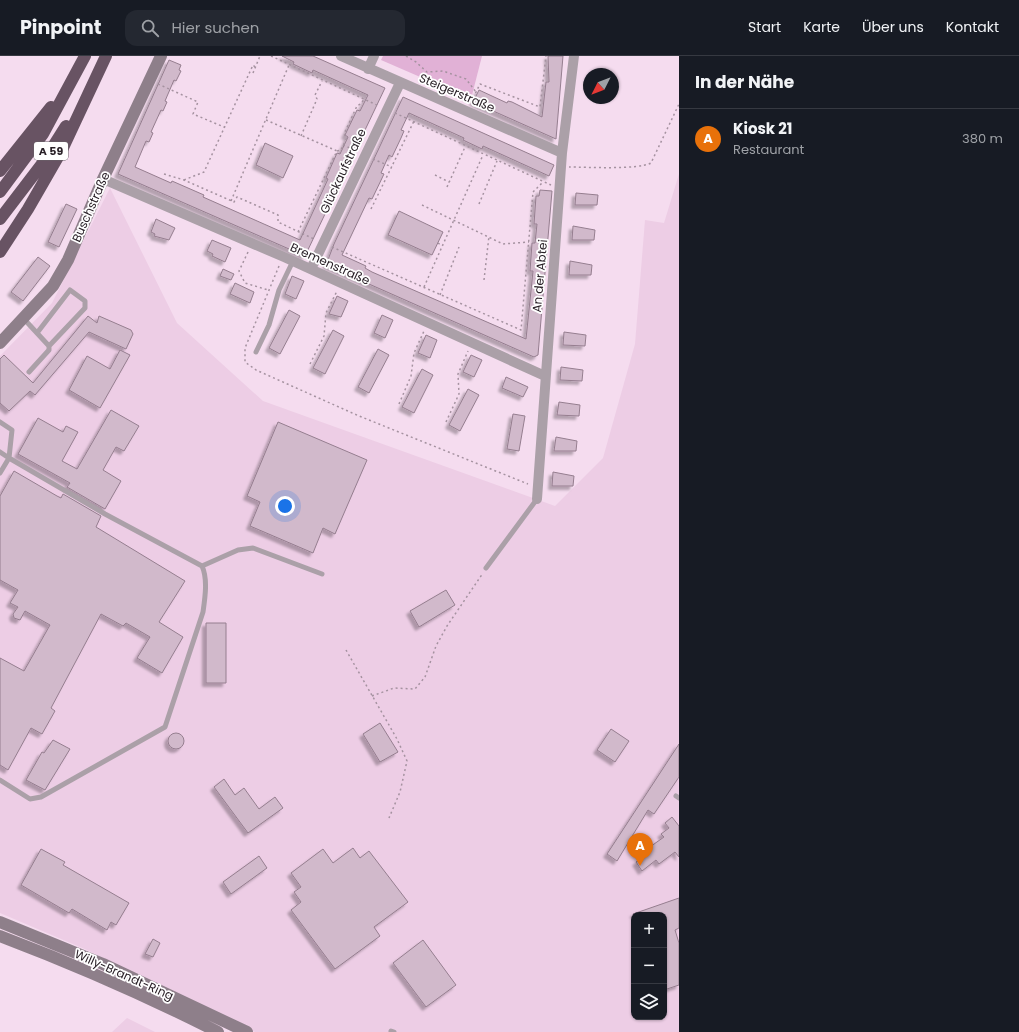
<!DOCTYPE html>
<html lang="de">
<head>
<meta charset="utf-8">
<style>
  :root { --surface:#171b24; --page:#242831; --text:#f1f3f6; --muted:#9ea1a6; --line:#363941; --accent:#0f766e }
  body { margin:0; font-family:Poppins,sans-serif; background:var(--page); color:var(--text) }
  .controls { position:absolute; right:12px; bottom:12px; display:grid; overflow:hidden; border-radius:8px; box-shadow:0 1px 3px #0004 }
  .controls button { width:36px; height:36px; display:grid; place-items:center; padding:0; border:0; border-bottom:1px solid var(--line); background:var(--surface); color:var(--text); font:20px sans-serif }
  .compass { position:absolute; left:583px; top:12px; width:36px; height:36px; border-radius:50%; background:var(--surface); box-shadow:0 1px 3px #0004; rotate:228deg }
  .you { position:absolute; left:285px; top:450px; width:14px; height:14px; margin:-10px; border:3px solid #fff; border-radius:50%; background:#1a73e8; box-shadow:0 0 0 6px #1a73e833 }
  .badge { display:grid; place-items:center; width:26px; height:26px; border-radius:50%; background:var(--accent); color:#fff; font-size:13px; font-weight:700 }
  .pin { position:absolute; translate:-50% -33px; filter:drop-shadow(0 1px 2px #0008) }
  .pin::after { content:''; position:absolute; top:21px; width:14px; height:12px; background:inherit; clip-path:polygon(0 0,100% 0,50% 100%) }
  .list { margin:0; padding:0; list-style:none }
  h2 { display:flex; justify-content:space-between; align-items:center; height:52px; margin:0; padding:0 16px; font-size:17px }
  h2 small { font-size:13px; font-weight:400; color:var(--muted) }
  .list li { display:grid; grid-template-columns:26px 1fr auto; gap:12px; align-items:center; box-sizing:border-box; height:60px; padding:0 16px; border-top:1px solid var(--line) }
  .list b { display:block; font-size:15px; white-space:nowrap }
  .list p { margin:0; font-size:13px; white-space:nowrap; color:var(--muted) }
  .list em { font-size:13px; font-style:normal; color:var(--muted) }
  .icon { flex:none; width:22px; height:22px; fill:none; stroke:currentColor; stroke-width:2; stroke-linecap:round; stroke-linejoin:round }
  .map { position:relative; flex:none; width:679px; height:976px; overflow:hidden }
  header { display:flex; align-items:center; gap:24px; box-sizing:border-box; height:56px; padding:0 20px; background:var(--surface); border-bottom:1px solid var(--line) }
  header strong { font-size:19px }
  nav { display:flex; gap:22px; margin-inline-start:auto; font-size:14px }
  .search { width:280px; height:36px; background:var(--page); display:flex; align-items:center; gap:10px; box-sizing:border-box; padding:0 14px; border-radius:12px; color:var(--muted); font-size:15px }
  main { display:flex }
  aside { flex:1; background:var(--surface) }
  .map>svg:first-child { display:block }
  .built { fill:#edcde5; fill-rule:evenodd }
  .green { fill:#e1b1d6 }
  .building { fill:#d1b9cb; stroke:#957e8f; filter:url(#shadow) }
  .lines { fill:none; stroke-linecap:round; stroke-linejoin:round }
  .path { stroke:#a592a0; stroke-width:1.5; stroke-dasharray:2 3; stroke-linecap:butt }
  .lane { stroke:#aba0a8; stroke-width:5 }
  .street { stroke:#aba0a8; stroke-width:10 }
  .secondary { stroke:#8e7f8a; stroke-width:12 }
  .highway { stroke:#685363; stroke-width:12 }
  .labels { text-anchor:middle; stroke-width:3.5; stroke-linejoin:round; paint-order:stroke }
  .shield { fill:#fff; stroke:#696368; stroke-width:1 }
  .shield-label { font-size:11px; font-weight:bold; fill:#292027 }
  .street-label { font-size:12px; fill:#292027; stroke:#fff }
</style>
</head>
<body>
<header>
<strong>Pinpoint</strong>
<div class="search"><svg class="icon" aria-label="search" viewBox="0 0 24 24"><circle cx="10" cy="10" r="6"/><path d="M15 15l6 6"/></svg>Hier suchen</div>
<nav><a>Start</a><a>Karte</a><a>Über uns</a><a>Kontakt</a></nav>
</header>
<main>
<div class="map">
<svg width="679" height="976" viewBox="0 0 679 976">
  <defs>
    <filter id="shadow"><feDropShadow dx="-3.5" dy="3.5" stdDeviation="1" flood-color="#0004"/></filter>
  </defs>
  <rect width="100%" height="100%" fill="#f5dcef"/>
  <path class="built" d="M679,118V976H255L87,894L0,857V300L52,247L110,132L177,267L263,345L555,450L603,402L635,288L645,164L664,167ZM634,859H664V961H634Z
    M127,962L155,976H112Z"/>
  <path class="green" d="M383,0H482L471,43L381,4Z"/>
  <path class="building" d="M282,0H313L385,32L305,200L118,118L169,4L181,9L179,14L181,15L176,25L174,24L165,45L167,46L163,55L161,54L151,76L153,77L149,86L146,85L135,111L171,127L172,125L204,139L203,141L300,184L328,123L326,122L337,97L340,98L348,81L345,79L357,54L360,55L368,39L313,14L312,17L293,8L294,6Z
    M548,0H563L556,83L473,46L479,34L507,47L508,45L512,46L542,61L546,26H549Z
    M403,41L554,109L549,120L483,90L482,93L463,84L464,82L409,57L401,74L404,75L401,82L392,101L389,99L381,117L384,118L372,143L369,142L342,199L366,210L365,212L372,216L526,283L533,215H530L532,187H535L537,168H534L536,140H539L540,134L552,135L538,299L534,301L326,209L334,188Z
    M265,87L293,100L283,122L256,109Z
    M576,137L598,139L597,149H575Z
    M66,148L77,153L59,191L48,186Z
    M399,155L443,176L432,199L388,179Z
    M156,163L175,172L169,184L154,180L155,178L151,176Z
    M573,170L595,174L594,184H572Z
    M212,184L231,192L225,206L212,200L213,198L207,195Z
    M38,201L50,210L23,245L11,236Z
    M570,205L592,209L591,219H569Z
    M223,213L234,218L231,224L220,220Z
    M292,220L304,225L296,243L285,238Z
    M235,227L254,236L250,247L230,238Z
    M337,240L348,245L341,261L329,258Z
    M289,254L300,260L280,298L269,292Z
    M382,259L393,264L385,282L374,277Z
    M88,260L97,267L99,260L131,274L133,278L126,293L89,276L35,339L30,335L9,355L0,347V303L4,299L33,327Z
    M333,274L344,280L325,318L313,312Z
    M564,276L586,279L585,290L563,289Z
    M426,279L437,284L430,302L418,297Z
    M378,293L389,299L369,337L358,331Z
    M120,294L130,299L100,352L69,334L87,300L110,313Z
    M471,299L482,304L474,321L463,316Z
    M561,311L583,314L582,325L560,324Z
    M422,313L433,319L414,357L402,351Z
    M506,321L528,331L523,341L502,332Z
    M468,333L479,339L460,375L449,369Z
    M559,346L580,349L579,360L557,359Z
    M111,354L139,370L124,395L116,391L103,414L121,425L105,453L67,431L70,427L18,398L38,362L63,376L66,370L78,376L62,405L77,413Z
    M513,358L525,360L519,395L507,393Z
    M278,366L367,404L335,478L323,472L313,497L250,470L260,446L247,440Z
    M556,381L577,385L576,395H554Z
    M14,415L57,440L61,442L63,438L101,460L96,471L185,525L159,566L183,581L162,617L137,602L150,581L126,567L123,570L101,558L51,652L55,655L42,678L31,672L8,714L0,709V602L24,615L50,569L25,555L20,564L14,562L13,558L18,551L10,547L18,534L0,524V440Z
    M553,416L574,420L573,430H552Z
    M446,534L455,549L419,571L410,555Z
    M206,567H226V627H206Z
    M380,667L398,696L380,706L363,678Z
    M611,673L629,685L615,706L597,694Z
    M168 685a8 8 0 1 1 16 0a8 8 0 1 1-16 0Z
    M53,684L70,693L45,734L26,724L42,696L44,697Z
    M679,688V721L654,758L648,754L617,805L607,798Z
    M224,723L235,739L244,732L259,753L275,741L283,752L248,777L214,731Z
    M672,761L679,770V801L675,796L659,808L656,804L642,815L636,806L650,797L647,793L664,781L661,778L669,772L665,767Z
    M353,792L360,802L369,795L408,846L374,871L380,880L335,913L291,854L301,846L294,836L301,831L291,817L323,793L333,807Z
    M41,793L65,806L63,809L129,847L116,869L111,866L107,874L72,853L69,857L21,829Z
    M259,800L267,812L231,838L223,826Z
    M679,842V872L675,874L679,887V929L664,934V859L633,858Z
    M153,883L160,887L153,901L145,898Z
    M423,884L456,929L426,951L393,907Z"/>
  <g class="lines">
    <path class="path" d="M271,0L379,50
      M406,0L416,6L427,16L443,15L466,23L476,36
      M253,17L260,0
      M423,25L427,16
      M158,28L198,46L193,58L224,71
      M471,46L480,28L540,51L546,0
      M395,57L551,129
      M266,64L337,95
      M301,80L317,43L315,39L322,25
      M343,89L357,95
      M373,103L392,111
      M569,111C587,111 637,114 651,107L679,48
      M164,118L184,124L234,146L237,141L278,159V166L314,183
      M435,119L449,126
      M184,124L204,116L253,9L255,11
      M447,131L465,91
      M231,145L289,9
      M479,148L497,105
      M422,149L503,188L529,186
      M371,153L414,65
      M298,176L337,95L341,94L347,82L344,78L357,50L362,47L364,42
      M438,187L441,189
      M332,191L521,274L533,136L543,126
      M248,196L239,215L245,227L268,234
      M279,210L245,292V306L256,314L359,360L528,428
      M484,224L489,180
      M424,231L483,99
      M440,239L459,191
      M310,308L324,280L326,257L337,235
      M399,348L411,320L414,297L424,275
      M446,366L459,338L458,318L468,295
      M346,594L397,683L407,705L400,736L389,762
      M372,640L394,632L415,633L425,621L436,590L447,570L483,517"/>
    <path class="lane" d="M24,263L49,290V294L29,316
      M37,277L70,234L85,245V252L49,290
      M256,296L269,269L279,234L293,205
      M0,366L12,374L9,402L105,458L202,510C208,523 205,542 203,556L165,671L41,741L30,743L0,724
      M0,396L9,402L0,417
      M202,510L238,494L253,492L322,518
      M486,512L537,443
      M676,740L679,742
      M391,975L394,976"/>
    <path class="street" d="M341,0L562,97
      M368,13L374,0
      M103,123L284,201L545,320
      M311,213L400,27
      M537,443L562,97L574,0"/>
    <path class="secondary" d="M0,287L53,230L68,204L103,123L161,0
      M0,866L103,908L247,976
      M0,880C74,908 147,940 218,976"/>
    <path class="highway" d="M0,115L51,51
      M0,136L43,78L85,0
      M0,163L42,108L66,70
      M0,196L28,153L62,94L106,0"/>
  </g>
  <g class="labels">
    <rect class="shield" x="34" y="86" width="34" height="18" rx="3"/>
    <g class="shield-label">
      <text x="51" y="99">A 59</text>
    </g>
    <g class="street-label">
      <text transform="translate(457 37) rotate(23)" y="4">Steigerstraße</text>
      <text transform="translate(343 115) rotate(-65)" y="4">Glückaufstraße</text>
      <text transform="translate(91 151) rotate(-66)" y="4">Buschstraße</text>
      <text transform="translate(330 208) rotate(24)" y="4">Bremenstraße</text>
      <text transform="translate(540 220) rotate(-85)" y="4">An der Abtei</text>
      <text transform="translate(124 919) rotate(24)" y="4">Willy-Brandt-Ring</text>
    </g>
  </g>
</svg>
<div class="controls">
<button>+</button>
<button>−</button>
<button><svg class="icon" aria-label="layers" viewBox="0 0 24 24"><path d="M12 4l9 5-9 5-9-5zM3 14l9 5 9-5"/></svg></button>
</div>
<svg class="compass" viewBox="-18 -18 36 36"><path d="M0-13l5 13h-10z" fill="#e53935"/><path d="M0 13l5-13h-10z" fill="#9ea1a6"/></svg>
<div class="you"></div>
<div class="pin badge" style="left:640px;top:810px;background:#e8710a">A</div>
</div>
<aside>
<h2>In der Nähe<small></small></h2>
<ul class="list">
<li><span class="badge" style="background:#e8710a">A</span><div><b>Kiosk 21</b><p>Restaurant</p></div><em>380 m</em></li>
</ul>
</aside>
</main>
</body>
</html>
